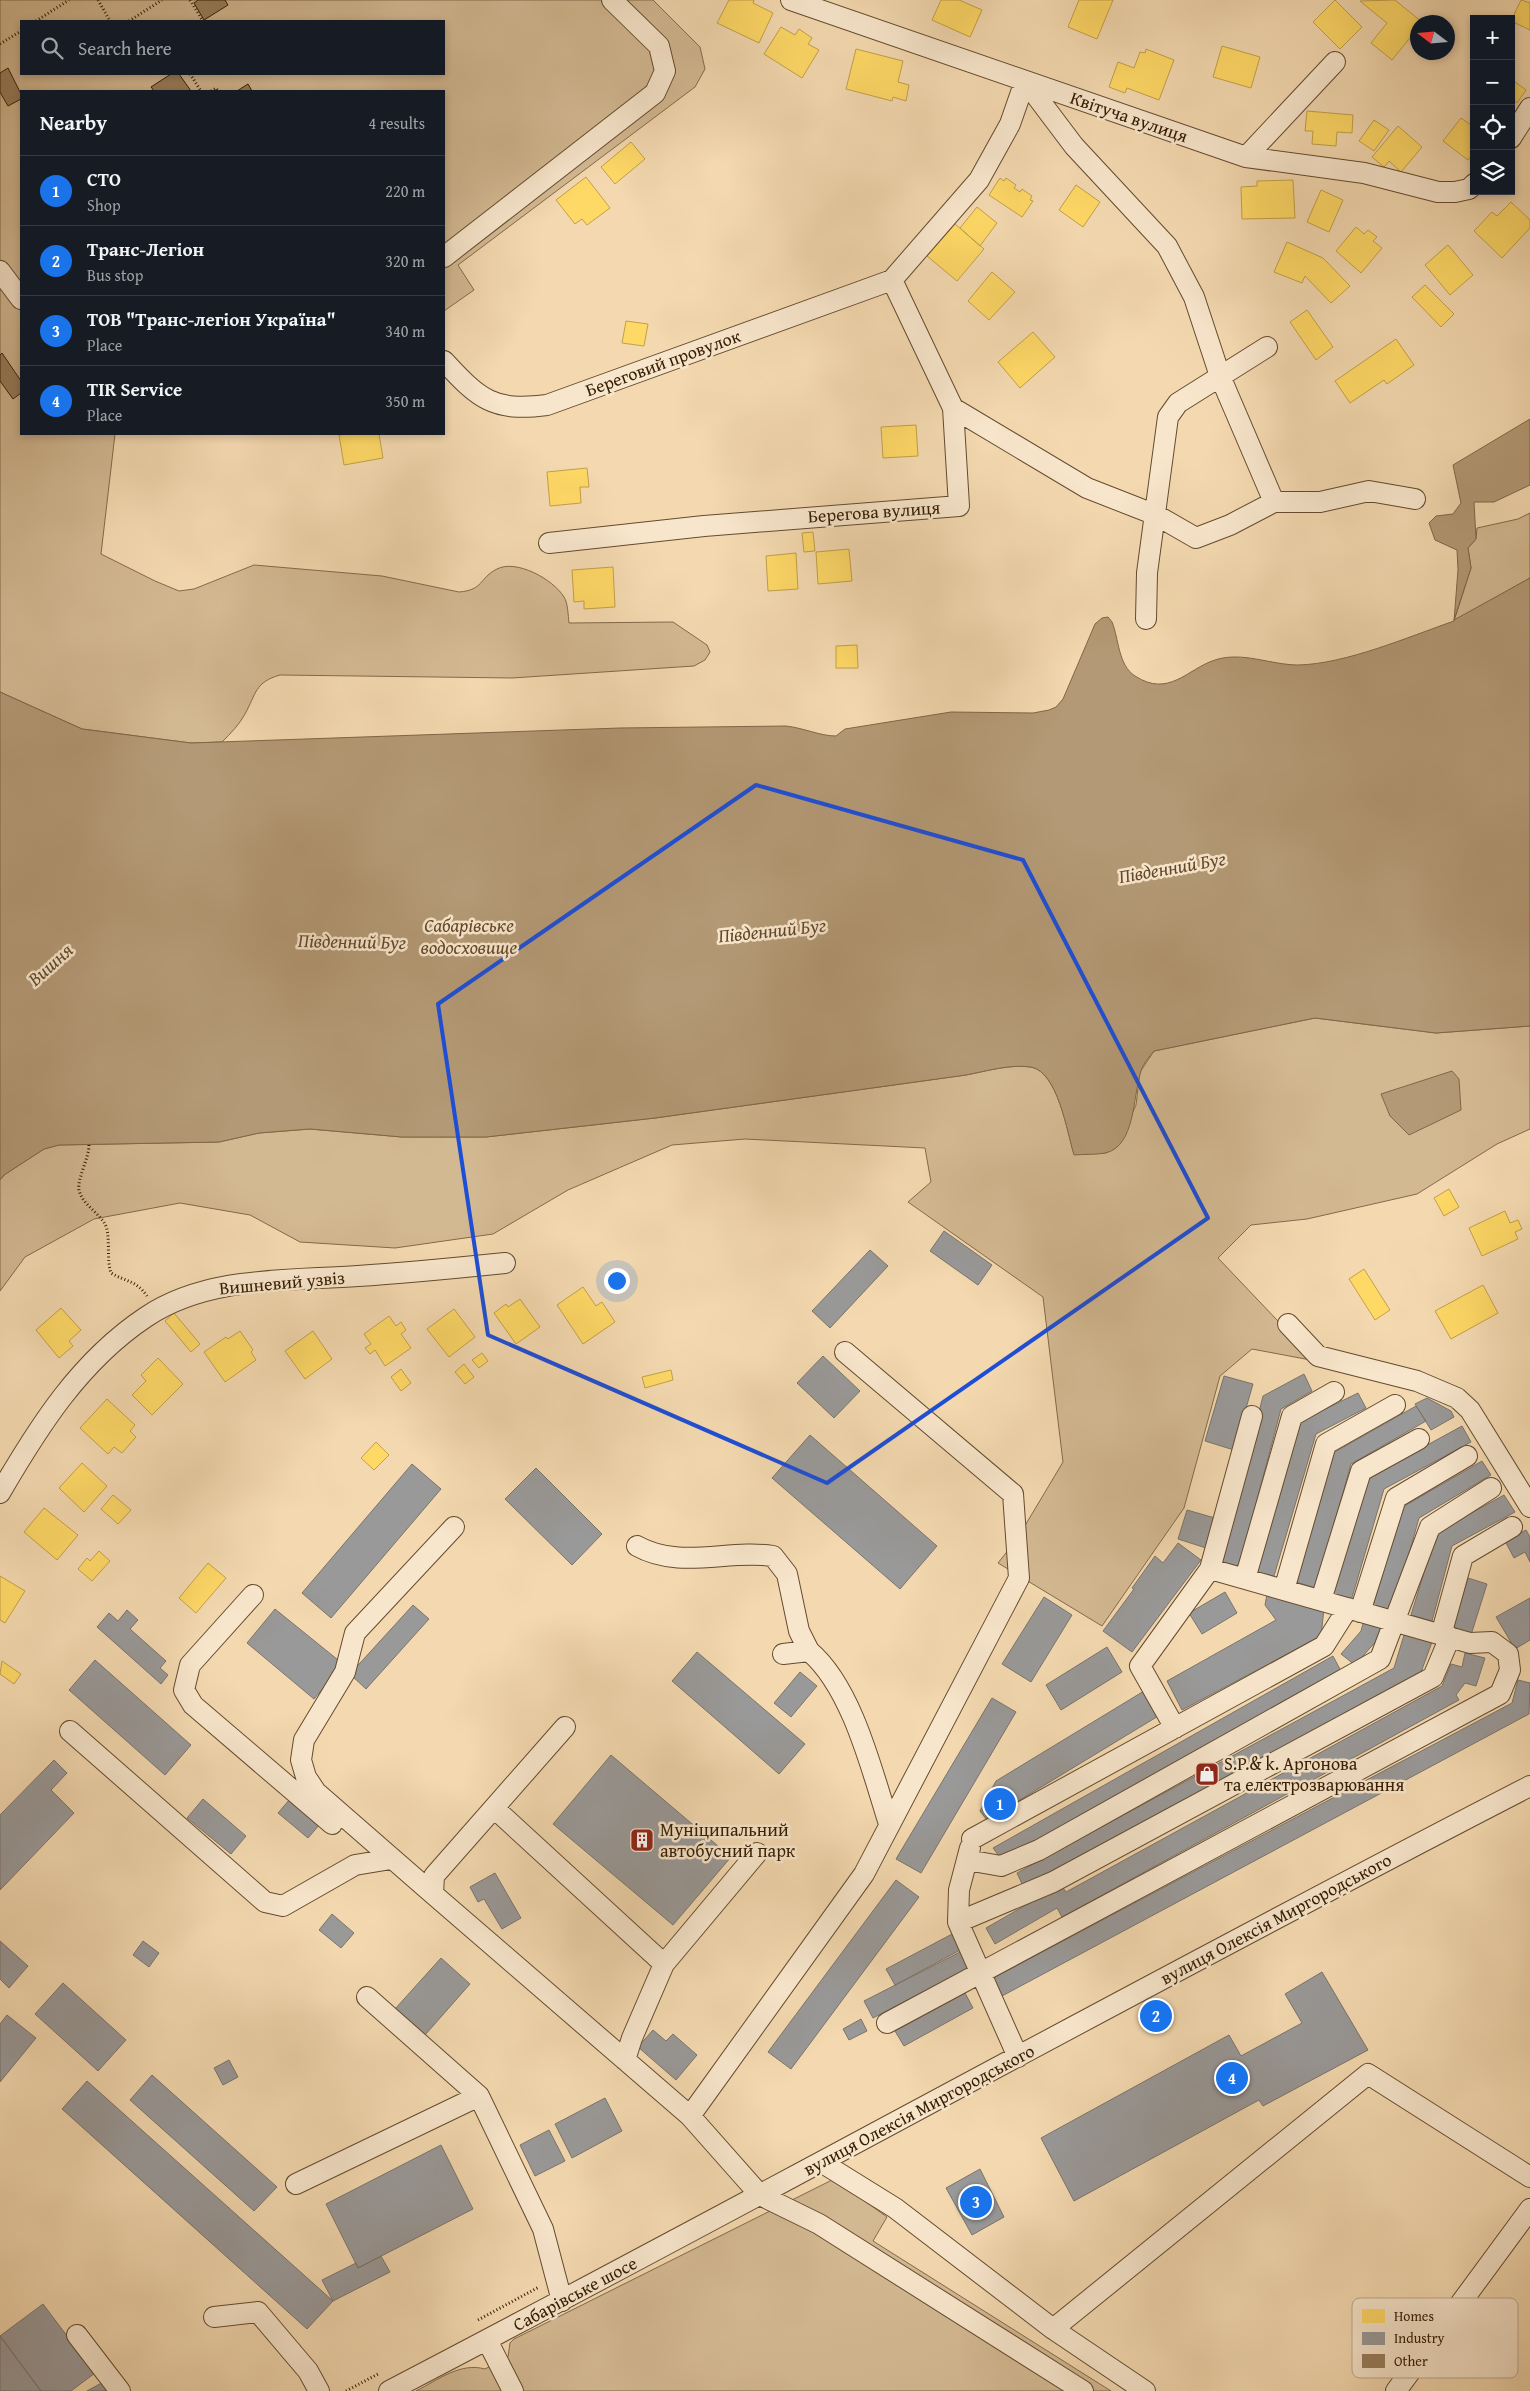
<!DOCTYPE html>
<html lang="en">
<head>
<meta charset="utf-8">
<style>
  :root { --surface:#171b24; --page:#242831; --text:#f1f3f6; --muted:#9ea1a6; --line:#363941; --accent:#1a73e8 }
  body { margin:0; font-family:"Gentium Book Plus",serif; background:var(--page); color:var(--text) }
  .controls { position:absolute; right:15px; top:15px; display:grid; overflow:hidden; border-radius:0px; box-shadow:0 2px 8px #0003 }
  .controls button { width:45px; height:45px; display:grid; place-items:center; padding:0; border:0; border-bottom:1px solid var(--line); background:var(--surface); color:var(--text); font:25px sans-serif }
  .compass { position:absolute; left:1410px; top:15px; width:45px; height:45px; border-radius:50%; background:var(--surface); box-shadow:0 2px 8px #0003; rotate:286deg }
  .you { position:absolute; left:616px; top:1280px; width:18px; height:18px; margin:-12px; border:4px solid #fff; border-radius:50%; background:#1a73e8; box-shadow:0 0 0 8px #1a73e833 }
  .badge { display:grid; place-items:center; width:32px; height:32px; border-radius:50%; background:var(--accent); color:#fff; font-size:16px; font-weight:700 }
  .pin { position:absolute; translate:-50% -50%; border:2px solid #fff; box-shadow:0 1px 5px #0006 }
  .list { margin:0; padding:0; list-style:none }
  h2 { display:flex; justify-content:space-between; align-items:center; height:65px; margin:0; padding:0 20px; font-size:21px }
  h2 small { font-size:16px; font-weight:400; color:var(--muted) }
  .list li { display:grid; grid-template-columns:32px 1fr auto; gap:15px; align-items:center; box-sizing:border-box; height:70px; padding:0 20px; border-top:1px solid var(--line) }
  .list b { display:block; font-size:19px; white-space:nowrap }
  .list p { margin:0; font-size:16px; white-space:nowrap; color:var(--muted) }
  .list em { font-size:16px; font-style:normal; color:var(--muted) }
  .icon { flex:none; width:28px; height:28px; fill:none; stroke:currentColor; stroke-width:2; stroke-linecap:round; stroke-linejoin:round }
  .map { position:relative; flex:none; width:1530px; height:2391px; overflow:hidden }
  .search { position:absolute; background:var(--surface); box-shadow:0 2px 8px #0003; left:20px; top:20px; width:425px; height:55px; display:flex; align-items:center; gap:12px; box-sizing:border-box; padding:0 18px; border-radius:0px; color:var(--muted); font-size:19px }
  .panel { position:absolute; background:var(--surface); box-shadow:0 2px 8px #0003; left:20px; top:90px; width:425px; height:345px; border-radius:0px }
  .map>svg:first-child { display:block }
  .green { fill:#d3b992; stroke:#846a4a; fill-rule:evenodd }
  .water { fill:#b39975; stroke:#806747 }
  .homes { fill:#ffd966; stroke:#c2a048 }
  .industry { fill:#999; stroke:#7b746c }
  .building { fill:#987e5c; stroke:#341c02 }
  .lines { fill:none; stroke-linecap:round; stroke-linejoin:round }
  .minor-casing { stroke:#644b2e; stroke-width:22 }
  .path { stroke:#341c02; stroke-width:3; stroke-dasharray:1 2.5; stroke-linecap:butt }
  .minor { stroke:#f8e6cc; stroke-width:20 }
  .marked { fill:none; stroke:#1d4ed8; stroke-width:4; stroke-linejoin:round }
  .labels { text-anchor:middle; stroke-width:5; stroke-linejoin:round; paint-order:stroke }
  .street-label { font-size:18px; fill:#341c02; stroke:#f8e6cc }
  .poi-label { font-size:18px; fill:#341c02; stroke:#f8e6cc; text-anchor:start }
  .water-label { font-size:19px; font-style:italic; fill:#60482a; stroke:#f8e6cc }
  .key { fill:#f8e6cc; stroke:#bda98f; stroke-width:1 }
  .key-label { font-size:14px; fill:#341c02 }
</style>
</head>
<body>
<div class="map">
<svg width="1530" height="2391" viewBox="0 0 1530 2391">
  <rect width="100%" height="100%" fill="#f4d9b0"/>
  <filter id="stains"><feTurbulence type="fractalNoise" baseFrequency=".004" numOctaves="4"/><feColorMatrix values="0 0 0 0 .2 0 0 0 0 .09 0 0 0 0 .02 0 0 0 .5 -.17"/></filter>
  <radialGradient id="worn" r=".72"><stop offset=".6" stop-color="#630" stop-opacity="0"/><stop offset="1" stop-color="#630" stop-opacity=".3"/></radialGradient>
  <path class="green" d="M0,0H653L700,47L705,69L695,87L458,265L474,290L444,311V91H21V434H115L101,554L155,581L179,591L194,589L254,565L382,576L459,592C484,590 479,578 497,569C516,559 553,579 564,597C568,603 568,615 569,623L673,622L707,645L710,652L705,660L694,666L512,678L280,675C255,682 256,694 245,714C239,725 231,733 222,742L191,743L82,729L0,692ZM21,21H444V74H21Z
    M1530,513V578L1454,621L1471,568L1468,548L1476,539L1477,528L1518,519Z
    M1315,1018L1436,1033L1530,1026V1129L1497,1144L1417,1194L1307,1219L1251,1225L1218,1258L1316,1361L1252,1349L1220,1376L1184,1508L1102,1626L998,1563L1017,1539L1063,1462L1043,1297L908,1202L931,1182L925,1148L745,1139L672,1145L568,1190L493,1234L395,1248L300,1242L250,1215L180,1203L94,1219L25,1257L0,1291V1180L4,1175L44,1149L59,1145L219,1142L259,1133L310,1129L402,1137H486L655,1118L966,1075C987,1071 1010,1064 1031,1067C1058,1072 1067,1132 1074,1154L1106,1153L1117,1147L1136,1105L1140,1072L1154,1051Z
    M834,2179L887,2217L873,2241L1111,2391H416C438,2380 460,2362 485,2369L508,2357L510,2343L514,2339Z"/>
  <path class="water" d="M1530,419V485L1494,502H1474L1476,539L1468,548L1471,568L1454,620L1530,578V1026L1436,1033L1315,1018L1154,1051C1149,1057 1143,1064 1141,1071C1133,1093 1136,1147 1105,1153C1095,1155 1084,1154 1074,1155C1067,1132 1058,1072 1031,1067C1010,1064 987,1071 966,1075L655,1118L486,1137H402L310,1129L259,1133L219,1142L59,1145L44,1149L4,1175L0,1180V692L82,729L191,743L620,728L786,726C804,728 820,736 836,736L845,729L951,712L1033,713L1049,710L1056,707L1063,699L1095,624L1102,618L1108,617L1112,622C1119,639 1118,665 1135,676C1169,698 1187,669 1215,660C1242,651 1271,665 1298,665C1346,664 1408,637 1454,621L1458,570L1457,550L1435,540L1429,523L1436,516L1453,514L1461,503L1453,465Z
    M1452,1071L1459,1079L1461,1110L1409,1135L1390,1116L1381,1094Z"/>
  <path class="homes" d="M729,0H754L753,3L773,13L759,43L717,23Z
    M941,0H959L982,10L970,37L932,20Z
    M1079,0H1113L1097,39L1068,27Z
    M1335,0L1362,27L1340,49L1313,22Z
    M1395,0L1422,22H1418V28L1392,60L1371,43L1387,23L1360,1Z
    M1521,0L1530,3V30L1511,21Z
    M781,27L795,35L799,29L812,38L808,44L819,50L802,78L764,54Z
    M1222,46L1260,57L1251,88L1213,77Z
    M856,49L903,61L898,82L909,85L906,101L893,97L892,101L846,89Z
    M1146,49L1174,60L1159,100L1127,88L1125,93L1109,87L1118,62L1134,68L1140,52L1145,53Z
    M1511,79L1526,90L1517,103L1511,98Z
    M1307,111L1353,115L1352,133L1337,132L1336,146L1312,144L1313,131H1305Z
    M1461,118L1474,127V152L1468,160L1443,141Z
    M1374,120L1389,130L1374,151L1359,141Z
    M1398,126L1422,147L1401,172L1389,161L1384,167L1372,157Z
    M631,142L645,159L615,184L601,167Z
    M586,177L610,208L587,225L582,219L575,224L556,200Z
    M1000,178L1004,181L1006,178L1016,185L1014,188L1020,192L1022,189L1032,196L1030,200L1033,201L1022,217L989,195Z
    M1293,180L1295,218L1242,219L1241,187L1257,186V181Z
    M1076,185L1100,202L1083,227L1059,210Z
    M1321,190L1343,200L1329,232L1307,222Z
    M1511,202L1530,220V228L1502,258L1474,231L1492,212L1497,216Z
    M977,207L997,223L980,246L960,228Z
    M955,224L984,249L957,281L927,256Z
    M1356,227L1364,234L1368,230L1377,237L1373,241L1382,248L1361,273L1336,251Z
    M1287,242L1323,258L1350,286L1331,303L1305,276L1302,283L1274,272Z
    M1448,245L1473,275L1450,295L1425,265Z
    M992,272L1015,292L989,320L968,301Z
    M1425,285L1454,314L1441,327L1412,297Z
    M1307,310L1333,347L1316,360L1290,322Z
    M626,321L648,324L644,346L622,343Z
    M1033,332L1055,357L1020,388L998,362Z
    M1396,339L1414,365L1387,384L1384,380L1350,403L1335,381Z
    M916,425L918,456L883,458L881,427Z
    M347,434H379L383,458L344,465L339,435Z
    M587,468L589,487H580L581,503L550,506L547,472Z
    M813,532L815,551L804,552L802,533Z
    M849,549L852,581L818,584L816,552Z
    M796,553L798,589L768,591L766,556Z
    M613,567L615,607L584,609V601L574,602L572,570Z
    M857,645L858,668H836V646Z
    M1449,1189L1459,1207L1444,1216L1434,1198Z
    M1505,1211L1510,1223L1518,1220L1522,1229L1515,1232L1518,1239L1482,1256L1469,1228Z
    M1364,1269L1390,1310L1375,1320L1349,1279Z
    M1483,1285L1498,1313L1451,1339L1435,1311Z
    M583,1287L596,1306L602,1302L615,1322L583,1344L557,1305Z
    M520,1299L540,1327L516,1344L494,1313L506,1304L508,1307Z
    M61,1308L81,1330L69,1341L73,1346L59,1358L36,1330Z
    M454,1309L475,1337L449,1357L427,1329Z
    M174,1313L200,1344L191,1352L165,1321Z
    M389,1316L396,1326L401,1322L406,1330L401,1334L411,1348L385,1366L375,1350L370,1354L365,1348L371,1344L364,1334Z
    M240,1331L253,1350L251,1352L256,1360L225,1382L204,1352L226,1337L228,1339Z
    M313,1331L332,1359L305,1379L285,1351Z
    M482,1353L488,1361L479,1368L472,1360Z
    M158,1358L183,1384L152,1415L132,1395L146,1381L141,1375Z
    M464,1364L474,1377L465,1384L455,1372Z
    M401,1369L411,1383L401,1391L391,1377Z
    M671,1370L673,1380L645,1388L642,1377Z
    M107,1399L135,1425L130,1431L136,1437L122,1453L114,1447L108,1454L80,1428Z
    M376,1442L389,1455L374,1470L361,1458Z
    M82,1463L107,1486L84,1512L59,1488Z
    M113,1495L131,1510L118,1524L101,1509Z
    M44,1508L78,1535L57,1560L24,1532Z
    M99,1551L110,1561L92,1581L78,1569L87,1558L90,1561Z
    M208,1563L226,1578L196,1613L179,1598Z
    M0,1576L25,1591L5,1623L0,1620Z
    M2,1661L21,1674L14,1684L0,1674Z"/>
  <path class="industry" d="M944,1231L992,1265L978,1285L930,1251Z
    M870,1250L888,1266L830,1328L812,1311Z
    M823,1356L860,1391L834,1418L797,1383Z
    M1304,1374L1312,1391L1281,1409L1239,1568L1220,1564L1263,1396Z
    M1224,1376L1253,1384L1234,1450L1205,1441Z
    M1358,1393L1366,1408L1316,1434L1274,1576L1256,1572L1299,1422Z
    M1427,1398L1451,1411L1454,1417L1431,1430L1415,1404Z
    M1416,1406L1426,1421L1351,1464L1316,1588L1296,1582L1333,1453Z
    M1462,1426L1471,1442L1384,1489L1351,1601L1332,1596L1367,1478Z
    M810,1435L937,1546L900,1589L772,1478Z
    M1482,1461L1491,1475L1419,1518L1393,1611L1373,1606L1401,1508Z
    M412,1464L441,1489L331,1618L302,1593Z
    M536,1468L602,1534L572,1565L505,1499Z
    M1504,1495L1515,1512L1452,1546L1432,1621L1411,1615L1435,1537L1448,1526Z
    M1187,1510L1215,1518L1206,1548L1178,1539Z
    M1526,1530L1530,1537V1562L1525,1552L1514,1558L1505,1541Z
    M1178,1543L1201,1560L1132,1652L1103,1631L1134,1589L1132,1588L1155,1556L1163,1563Z
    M1468,1578L1487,1584L1471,1635L1452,1630Z
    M1225,1592L1237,1613L1202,1634L1189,1613Z
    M1267,1594L1324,1609L1321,1636L1182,1710L1167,1681L1276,1620L1265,1605Z
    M1044,1597L1072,1615L1031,1682L1002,1664Z
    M1530,1598V1640L1515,1649L1496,1617Z
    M413,1605L429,1619L366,1689L350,1674Z
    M275,1609L343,1664L314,1699L247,1643Z
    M127,1610L138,1620L130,1629L166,1661L160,1668L168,1675L161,1684L97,1627L109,1613L118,1621Z
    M1364,1620L1382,1625L1378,1639L1355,1665L1341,1654L1361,1631Z
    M1404,1635L1432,1642L1420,1675L1040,1882L1037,1878L1023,1886L1017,1873L1394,1668Z
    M1107,1647L1122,1672L1061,1710L1046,1685Z
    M697,1652L805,1744L779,1774L672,1681Z
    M1465,1653L1485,1658L1476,1686L1465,1683L1456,1695L1459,1700L1062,1917L1057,1908L995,1944L986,1928L1061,1885L1066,1892L1442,1686L1451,1664L1462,1667Z
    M1333,1656L1342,1673L1002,1860L993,1848Z
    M95,1660L191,1745L165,1775L69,1690Z
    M800,1672L817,1686L791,1717L774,1703Z
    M1518,1680L1530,1683L1529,1714L1002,1996L993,1978L1512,1703Z
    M1144,1691L1160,1715L987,1820L980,1811L996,1781Z
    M992,1698L1016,1712L921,1873L896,1859Z
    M611,1755L731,1857L673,1925L553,1824Z
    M54,1760L67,1773L51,1790L74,1813L0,1890V1815Z
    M203,1799L246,1836L231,1854L187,1818Z
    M290,1799L320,1824L308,1838L278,1813Z
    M495,1873L521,1918L502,1929L484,1899L478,1902L470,1887Z
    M896,1880L919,1897L791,2069L768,2052Z
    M332,1914L354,1933L341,1948L319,1930Z
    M954,1933L962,1949L895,1985L886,1969Z
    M0,1941L28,1966L9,1988L0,1979Z
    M143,1941L159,1953L149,1967L133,1955Z
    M962,1951L970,1967L873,2018L864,2001Z
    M441,1958L470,1984L425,2035L395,2009Z
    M1322,1972L1368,2050L1263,2106L1259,2100L1074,2201L1041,2138L1229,2035L1241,2056L1302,2023L1285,1994Z
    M63,1983L126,2040L98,2071L35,2014Z
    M965,1993L973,2008L904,2046L895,2031Z
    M7,2015L36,2038L0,2082V2024Z
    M861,2019L867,2031L849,2040L843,2029Z
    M653,2030L666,2041L673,2034L697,2055L676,2080L638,2047Z
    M229,2060L238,2077L223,2085L214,2068Z
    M152,2075L277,2187L254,2211L130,2100Z
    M87,2081L333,2301L307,2329L62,2109Z
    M605,2098L622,2131L572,2158L555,2124Z
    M549,2130L565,2161L535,2176L520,2145Z
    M441,2145L473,2209L358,2268L326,2204Z
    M980,2169L1004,2217L972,2235L946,2188Z
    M381,2256L390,2272L333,2301L322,2280L356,2263L358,2268Z
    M43,2304L95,2373L71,2391H41L0,2336Z
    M0,2336L41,2391H0Z
    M107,2380L113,2391H87Z"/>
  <path class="building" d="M198,0H225L228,5L204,20L194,3Z
    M8,68L21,94V99L8,106L0,92V73Z
    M171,74H179L191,91H154L151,87Z
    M248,84L252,91H237Z
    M2,353L21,381V393L13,399L0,381V355Z"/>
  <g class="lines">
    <g class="minor-casing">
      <path id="minor" d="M791,0L1246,157L1364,173L1438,192H1455L1469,189L1474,184
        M1025,81L1074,146L1167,246L1194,297L1220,376L1274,502
        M1511,138L1530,108
        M1246,157L1335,62
        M444,257L655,93L665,71L659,46L612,0
        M0,271L21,299
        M444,361C479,399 493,412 547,405L892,280
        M953,408L1087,488L1156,515L1196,538L1230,525L1274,502H1320L1369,491L1415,499
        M549,543L704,526L959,506L953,408L892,280L979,180L1010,124L1025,81
        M1146,619L1147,573L1168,417L1178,403L1267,347
        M1288,1324L1318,1356L1417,1381L1457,1398L1470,1410L1530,1507
        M0,1493C39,1426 80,1361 146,1317C207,1276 287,1281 358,1276C407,1273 456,1268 505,1263
        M637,1546C680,1570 728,1549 773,1556L787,1574L799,1631L809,1651
        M1245,1579L1292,1416L1334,1392
        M1284,1590L1326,1444L1395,1405
        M253,1595L190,1665L184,1690L193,1705L332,1824
        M1321,1600L1361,1471L1419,1439
        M1360,1612L1396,1498L1467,1456
        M1441,1635L1463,1556L1512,1527
        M783,1654L809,1651C852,1687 872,1771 889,1824
        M565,1727L434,1876L433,1894L690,2116L760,2195L819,2224L1083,2391
        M1175,1728L1140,1666L1210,1569L1252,1416
        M70,1731L265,1902L283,1906L355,1865L391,1859
        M494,1808L664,1964
        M972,1839L1324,1646L1348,1608
        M970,1848L959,1890L958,1922L1018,2057
        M967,1860L1001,1866L1039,1850L1380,1659L1430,1527L1491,1488
        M433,1894L316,1792L306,1777L301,1760L304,1740L345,1672L355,1633L454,1527
        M958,1922L1053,1882L1433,1677L1450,1637
        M367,1997L479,2096L543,2229L562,2301
        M887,2023L1500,1694L1510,1670L1508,1654L1492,1642L1470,1643L1210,1569
        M625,2060L632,2038L664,1964L757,1853
        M690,2116L864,1874L1019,1578L1013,1494L845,1352
        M821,2162L895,2208L1053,2329L1145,2391
        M296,2184L479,2096
        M214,2317L258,2312L308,2371L319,2391
        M1053,2329L1368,2074L1530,2177
        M77,2335L120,2391
        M487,2340L513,2391
        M389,2391C771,2192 1147,1983 1530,1786
        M1396,2391L1530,2209"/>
    </g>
    <path class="path" d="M98,0L110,21
      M190,0L203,21
      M36,21L69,0
      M129,21L162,0
      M0,44L21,31
      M190,74L201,91
      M211,91L216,88L218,91
      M89,1145C89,1158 77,1179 79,1190C82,1204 98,1212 105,1224C111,1235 106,1259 111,1273C126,1282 136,1280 147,1296
      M478,2320L539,2287
      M346,2391L378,2374"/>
    <use href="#minor" class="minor"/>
  </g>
  <path class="marked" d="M756,785L1023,860L1208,1218L827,1483L488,1335L438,1004Z"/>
  <defs>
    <g id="shop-square" transform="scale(1.25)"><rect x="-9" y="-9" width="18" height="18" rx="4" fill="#8f2418" stroke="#f8e6cc"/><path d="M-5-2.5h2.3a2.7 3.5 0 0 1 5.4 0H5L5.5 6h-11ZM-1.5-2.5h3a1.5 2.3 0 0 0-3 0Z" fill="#fff"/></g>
    <g id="building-square" transform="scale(1.25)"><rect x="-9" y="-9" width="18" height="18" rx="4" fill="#8f2418" stroke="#f8e6cc"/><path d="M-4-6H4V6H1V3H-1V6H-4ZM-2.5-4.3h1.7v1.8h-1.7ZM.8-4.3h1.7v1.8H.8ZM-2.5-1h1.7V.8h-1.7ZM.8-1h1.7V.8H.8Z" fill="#fff"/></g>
  </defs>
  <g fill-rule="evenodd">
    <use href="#shop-square" x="1207" y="1774"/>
    <use href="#building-square" x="642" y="1840"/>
  </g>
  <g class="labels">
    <g class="street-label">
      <text transform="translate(1129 117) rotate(19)" y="6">Квітуча вулиця</text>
      <text transform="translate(663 363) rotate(-20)" y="6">Береговий провулок</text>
      <text transform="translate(874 512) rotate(-4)" y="6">Берегова вулиця</text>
      <text transform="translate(282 1283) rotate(-5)" y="6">Вишневий узвіз</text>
      <text transform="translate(1276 1919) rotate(-28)" y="6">вулиця Олексія Миргородського</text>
      <text transform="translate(919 2110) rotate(-28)" y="6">вулиця Олексія Миргородського</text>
      <text transform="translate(575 2294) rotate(-28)" y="6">Сабарівське шосе</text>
    </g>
    <g class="poi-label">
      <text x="1224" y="1770">S.P.&amp; k. Аргонова<tspan x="1224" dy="21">та електрозварювання</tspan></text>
      <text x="660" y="1836">Муніципальний<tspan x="660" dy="21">автобусний парк</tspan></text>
    </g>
    <g class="water-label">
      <text transform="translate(1172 867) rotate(-10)" y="7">Південний Буг</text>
      <text x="469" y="932">Сабарівське<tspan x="469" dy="22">водосховище</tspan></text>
      <text transform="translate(772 930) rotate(-6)" y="7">Південний Буг</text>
      <text transform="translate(352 941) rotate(1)" y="7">Південний Буг</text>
      <text transform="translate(50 964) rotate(-42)" y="7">Вишня</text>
    </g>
  </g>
  <rect x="1352" y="2298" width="166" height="80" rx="8" class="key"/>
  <rect x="1362" y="2309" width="23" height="14" fill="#ffd966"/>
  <rect x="1362" y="2332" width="23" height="13" fill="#999"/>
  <rect x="1362" y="2354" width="23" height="14" fill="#987e5c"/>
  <g class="key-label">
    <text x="1394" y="2321">Homes</text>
    <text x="1394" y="2343">Industry</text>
    <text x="1394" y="2366">Other</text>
  </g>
  <rect width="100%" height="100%" filter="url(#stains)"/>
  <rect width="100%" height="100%" fill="url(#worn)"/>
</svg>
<div class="controls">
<button>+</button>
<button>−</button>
<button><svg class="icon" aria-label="locate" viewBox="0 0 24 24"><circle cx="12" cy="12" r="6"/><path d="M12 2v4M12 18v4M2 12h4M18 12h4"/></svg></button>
<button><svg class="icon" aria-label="layers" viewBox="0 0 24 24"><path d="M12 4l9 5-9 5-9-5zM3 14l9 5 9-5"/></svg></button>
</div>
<svg class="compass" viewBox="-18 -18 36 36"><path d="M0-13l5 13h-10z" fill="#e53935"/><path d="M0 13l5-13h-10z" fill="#9ea1a6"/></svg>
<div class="you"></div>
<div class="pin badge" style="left:1000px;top:1804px">1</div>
<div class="pin badge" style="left:1156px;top:2016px">2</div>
<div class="pin badge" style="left:976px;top:2202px">3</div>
<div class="pin badge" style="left:1232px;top:2078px">4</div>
<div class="search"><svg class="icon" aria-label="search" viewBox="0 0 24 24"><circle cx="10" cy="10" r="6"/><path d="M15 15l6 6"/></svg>Search here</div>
<section class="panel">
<h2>Nearby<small>4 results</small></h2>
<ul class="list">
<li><span class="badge">1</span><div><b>СТО</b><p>Shop</p></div><em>220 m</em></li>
<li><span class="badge">2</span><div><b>Транс-Легіон</b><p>Bus stop</p></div><em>320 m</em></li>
<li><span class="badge">3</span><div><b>ТОВ &quot;Транс-легіон Україна&quot;</b><p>Place</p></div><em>340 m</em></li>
<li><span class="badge">4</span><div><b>TIR Service</b><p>Place</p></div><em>350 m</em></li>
</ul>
</section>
</div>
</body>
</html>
